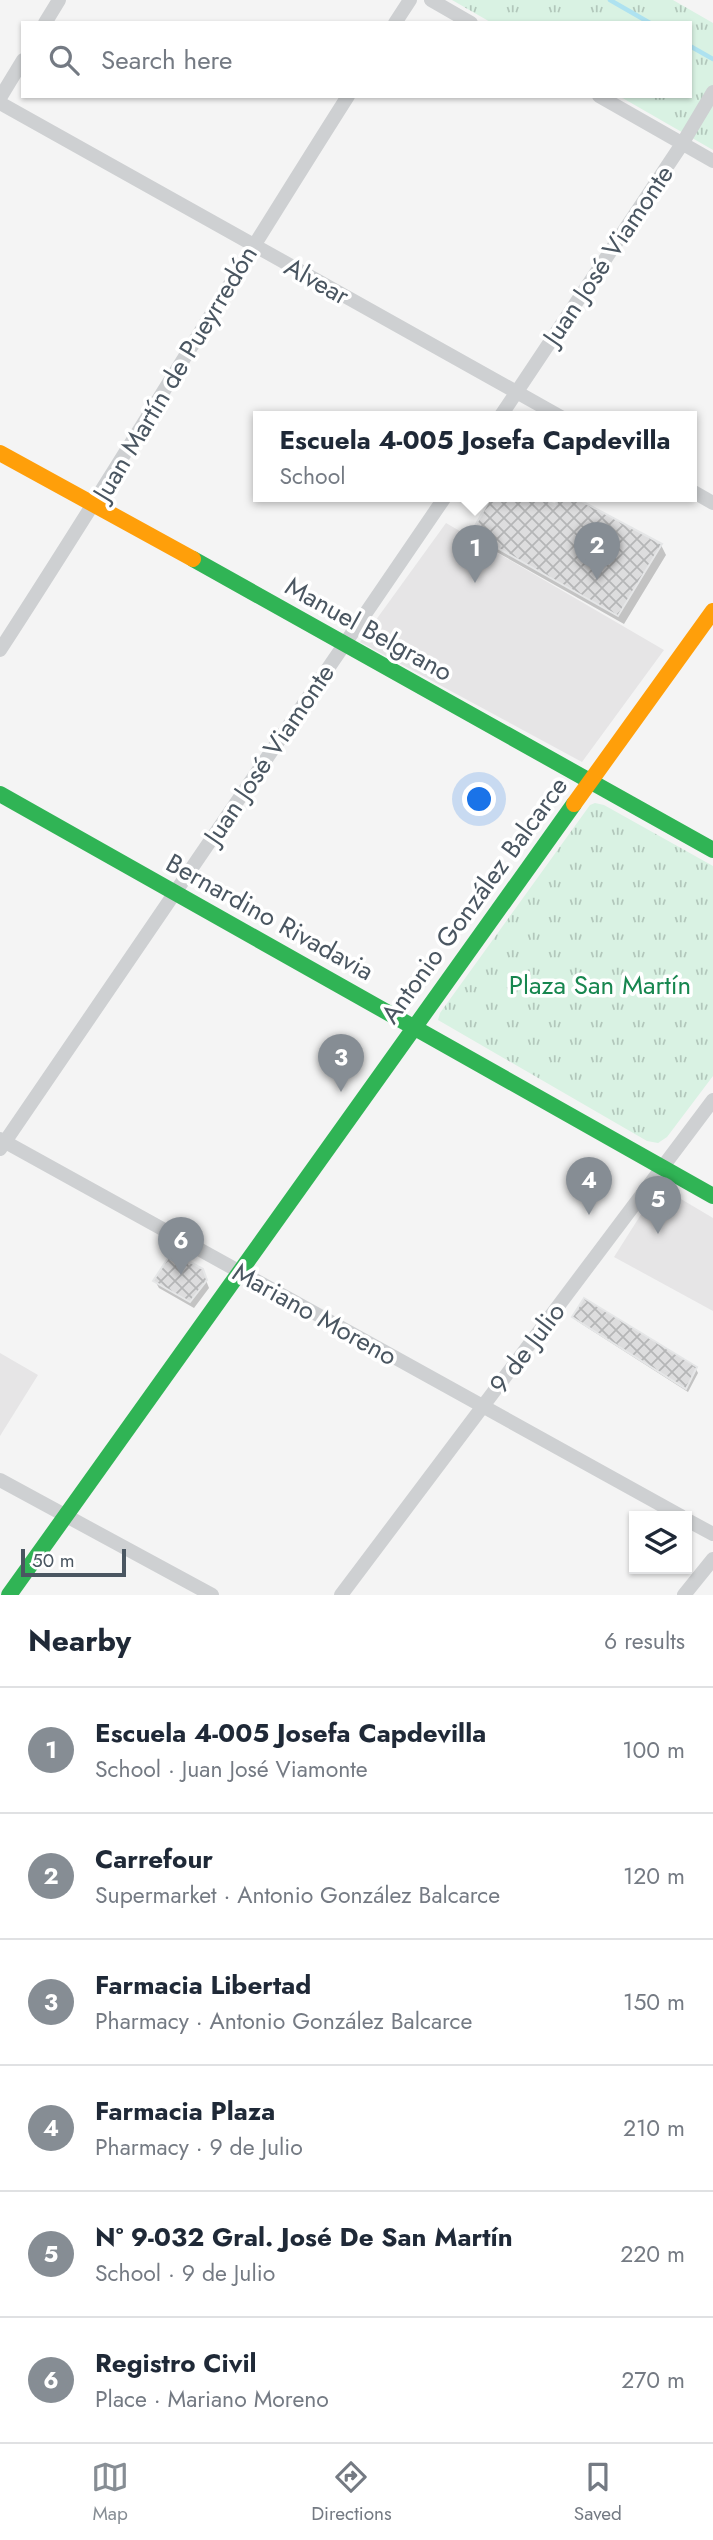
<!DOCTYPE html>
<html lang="en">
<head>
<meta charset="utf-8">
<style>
  :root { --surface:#fff; --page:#f2f2f3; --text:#1f2937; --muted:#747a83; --line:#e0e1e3; --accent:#868d94 }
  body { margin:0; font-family:Jost,sans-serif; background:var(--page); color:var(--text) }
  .controls { position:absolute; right:21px; bottom:21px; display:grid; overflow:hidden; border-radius:0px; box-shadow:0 2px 5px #0004 }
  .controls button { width:63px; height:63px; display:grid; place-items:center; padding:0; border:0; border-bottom:2px solid var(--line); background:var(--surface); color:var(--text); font:35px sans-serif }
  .scale { position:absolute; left:21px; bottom:18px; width:105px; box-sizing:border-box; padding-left:7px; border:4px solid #4a5661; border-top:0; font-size:19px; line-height:24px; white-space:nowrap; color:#4a5661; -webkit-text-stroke:5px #fff; paint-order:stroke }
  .you { position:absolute; left:480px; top:800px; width:24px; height:24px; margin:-18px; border:5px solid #fff; border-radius:50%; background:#1a73e8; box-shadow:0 0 0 10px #1a73e833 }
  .badge { display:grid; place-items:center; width:46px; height:46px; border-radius:50%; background:var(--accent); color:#fff; font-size:23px; font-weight:700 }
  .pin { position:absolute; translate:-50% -58px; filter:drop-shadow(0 2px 4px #0008) }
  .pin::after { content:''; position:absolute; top:37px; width:24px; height:21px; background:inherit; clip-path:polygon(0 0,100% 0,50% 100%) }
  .popup { position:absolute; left:253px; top:411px; width:444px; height:91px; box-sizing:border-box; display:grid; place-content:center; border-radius:0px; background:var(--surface); filter:drop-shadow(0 2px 5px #0005); font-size:23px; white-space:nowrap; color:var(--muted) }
  .popup b { font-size:26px; color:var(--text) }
  .popup::after { content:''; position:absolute; left:50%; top:100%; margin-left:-14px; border:14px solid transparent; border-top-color:var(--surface) }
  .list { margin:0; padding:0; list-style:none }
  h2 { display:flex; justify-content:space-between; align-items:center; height:91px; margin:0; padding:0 28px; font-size:30px }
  h2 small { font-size:23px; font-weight:400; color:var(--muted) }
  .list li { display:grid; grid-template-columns:46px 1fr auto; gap:21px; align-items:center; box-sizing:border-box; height:126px; padding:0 28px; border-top:2px solid var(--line) }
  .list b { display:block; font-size:26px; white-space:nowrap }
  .list p { margin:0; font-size:23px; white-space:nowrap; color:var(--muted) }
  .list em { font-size:23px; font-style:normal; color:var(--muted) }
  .icon { flex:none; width:38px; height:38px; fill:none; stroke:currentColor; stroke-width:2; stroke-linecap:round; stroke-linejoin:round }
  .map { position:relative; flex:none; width:713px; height:1595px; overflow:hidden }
  .search { position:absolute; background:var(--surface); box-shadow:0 2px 5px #0004; left:21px; right:21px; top:21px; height:77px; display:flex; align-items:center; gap:18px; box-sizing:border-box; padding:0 24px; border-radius:0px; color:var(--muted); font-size:26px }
  .sheet { height:847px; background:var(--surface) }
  nav { display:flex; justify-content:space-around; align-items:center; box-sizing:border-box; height:98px; border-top:2px solid var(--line); background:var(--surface); font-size:19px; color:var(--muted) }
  nav a { display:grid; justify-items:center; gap:4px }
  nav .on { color:var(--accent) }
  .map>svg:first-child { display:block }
  .education { fill:#e6e5e6 }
  .park { fill:url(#park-tufts) }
  .shadow { fill:#0003 }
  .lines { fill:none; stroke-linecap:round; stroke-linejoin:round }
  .stream { stroke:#aee2f0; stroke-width:4.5 }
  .building { fill:url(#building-cross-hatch); stroke:#e5e6e7; stroke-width:2 }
  .street { stroke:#ced0d2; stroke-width:14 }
  .fast { stroke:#30b455; stroke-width:16 }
  .slow { stroke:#ff9f0a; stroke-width:16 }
  .labels { text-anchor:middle; stroke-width:7; stroke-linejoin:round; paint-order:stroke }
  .street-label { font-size:26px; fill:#4a5661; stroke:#fff }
  .park-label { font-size:26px; fill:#17864f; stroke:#fff }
</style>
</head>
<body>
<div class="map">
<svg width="713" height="1595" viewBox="0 0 713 1595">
  <defs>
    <pattern id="park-tufts" width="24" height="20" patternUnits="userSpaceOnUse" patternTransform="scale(1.75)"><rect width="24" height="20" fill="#d9f2e3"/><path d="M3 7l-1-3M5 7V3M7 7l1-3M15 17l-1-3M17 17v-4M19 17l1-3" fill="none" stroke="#b2c7bb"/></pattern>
    <pattern id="building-cross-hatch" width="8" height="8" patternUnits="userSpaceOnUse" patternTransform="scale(1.75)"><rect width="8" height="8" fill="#ddddde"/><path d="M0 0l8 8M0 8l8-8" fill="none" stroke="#b5b6b7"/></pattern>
  </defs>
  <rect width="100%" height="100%" fill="#f4f4f4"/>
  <path class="education" d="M446,523L664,650L582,762L360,642Z
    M659,1186L713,1218V1311L614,1257Z
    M0,1353L38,1375L0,1436Z"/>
  <path class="park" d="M452,0H673L713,23V150L619,96H690V23H492Z
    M595,803L604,805L713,866V1076L667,1137L658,1143L647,1141L438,1020L440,1013L590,805Z"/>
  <path class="shadow" d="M556,507L661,545L666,555L624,624L479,542L473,533Z
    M202,1270L209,1288L194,1308L159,1288L155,1281Z
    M574,1317L696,1369L698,1373L688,1392L577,1321Z"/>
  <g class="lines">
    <path class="stream" d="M610,0L650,23
      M690,46L713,59"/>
  </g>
  <path class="building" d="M491,497H540L555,505L560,497H574L662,544L618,616L471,533Z
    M172,1252L203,1269L207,1280L190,1302L153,1281Z
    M584,1298L697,1367L686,1389L572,1317Z"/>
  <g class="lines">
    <path class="street" d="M431,0L471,23
      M45,23L59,0
      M395,23L410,0
      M599,96L713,161
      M0,98L23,60
      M0,103L561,417
      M500,417L682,144L713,92
      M692,491L713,503
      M0,650C119,467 231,280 348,96
      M0,1139L681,1516
      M0,1149L445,497
      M0,1480L212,1595
      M687,1520L713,1534
      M341,1595L713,1100
      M684,1595L713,1559"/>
    <path class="fast" d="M193,559L713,850
      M0,794L713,1196
      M9,1595L574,804"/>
    <path class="slow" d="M0,453L193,559
      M574,804L713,611"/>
  </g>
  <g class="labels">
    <g class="street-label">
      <text transform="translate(608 255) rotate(-56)" y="9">Juan José Viamonte</text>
      <text transform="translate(317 281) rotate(29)" y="9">Alvear</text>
      <text transform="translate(175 373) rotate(-59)" y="9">Juan Martín de Pueyrredón</text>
      <text transform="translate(369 629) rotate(29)" y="9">Manuel Belgrano</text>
      <text transform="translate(269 754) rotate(-56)" y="9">Juan José Viamonte</text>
      <text transform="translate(474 900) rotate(-54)" y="9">Antonio González Balcarce</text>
      <text transform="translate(270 917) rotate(29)" y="9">Bernardino Rivadavia</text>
      <text transform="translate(315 1314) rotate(29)" y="9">Mariano Moreno</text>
      <text transform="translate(527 1348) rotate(-53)" y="9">9 de Julio</text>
    </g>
    <g class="park-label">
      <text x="600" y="994">Plaza San Martín</text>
    </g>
  </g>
</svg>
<div class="controls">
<button><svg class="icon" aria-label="layers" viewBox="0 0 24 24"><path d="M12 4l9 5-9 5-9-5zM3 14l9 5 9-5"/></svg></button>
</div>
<div class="scale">50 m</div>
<div class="you"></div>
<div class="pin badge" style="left:475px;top:583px">1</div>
<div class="popup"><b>Escuela 4-005 Josefa Capdevilla</b>School</div>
<div class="pin badge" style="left:597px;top:580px">2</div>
<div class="pin badge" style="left:341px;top:1092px">3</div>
<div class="pin badge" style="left:589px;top:1215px">4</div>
<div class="pin badge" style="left:658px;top:1234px">5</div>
<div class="pin badge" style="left:181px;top:1275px">6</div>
<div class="search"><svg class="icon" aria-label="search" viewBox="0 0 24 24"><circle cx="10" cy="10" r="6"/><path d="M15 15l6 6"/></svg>Search here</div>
</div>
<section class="sheet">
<h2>Nearby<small>6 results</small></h2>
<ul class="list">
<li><span class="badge">1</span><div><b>Escuela 4-005 Josefa Capdevilla</b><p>School · Juan José Viamonte</p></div><em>100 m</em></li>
<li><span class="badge">2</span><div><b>Carrefour</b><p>Supermarket · Antonio González Balcarce</p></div><em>120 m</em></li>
<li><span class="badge">3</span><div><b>Farmacia Libertad</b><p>Pharmacy · Antonio González Balcarce</p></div><em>150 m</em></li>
<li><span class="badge">4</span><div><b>Farmacia Plaza</b><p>Pharmacy · 9 de Julio</p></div><em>210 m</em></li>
<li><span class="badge">5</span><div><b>Nº 9-032 Gral. José De San Martín</b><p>School · 9 de Julio</p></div><em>220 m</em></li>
<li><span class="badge">6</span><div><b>Registro Civil</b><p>Place · Mariano Moreno</p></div><em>270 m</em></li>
</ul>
</section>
<nav>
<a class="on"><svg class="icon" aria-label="map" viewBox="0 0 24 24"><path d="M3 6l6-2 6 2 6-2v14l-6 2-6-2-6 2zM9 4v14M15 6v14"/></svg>Map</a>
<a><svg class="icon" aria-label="directions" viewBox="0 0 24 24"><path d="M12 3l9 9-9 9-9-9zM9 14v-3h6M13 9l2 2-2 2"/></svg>Directions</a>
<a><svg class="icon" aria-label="saved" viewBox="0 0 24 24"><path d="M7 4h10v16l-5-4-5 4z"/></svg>Saved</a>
</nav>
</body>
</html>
